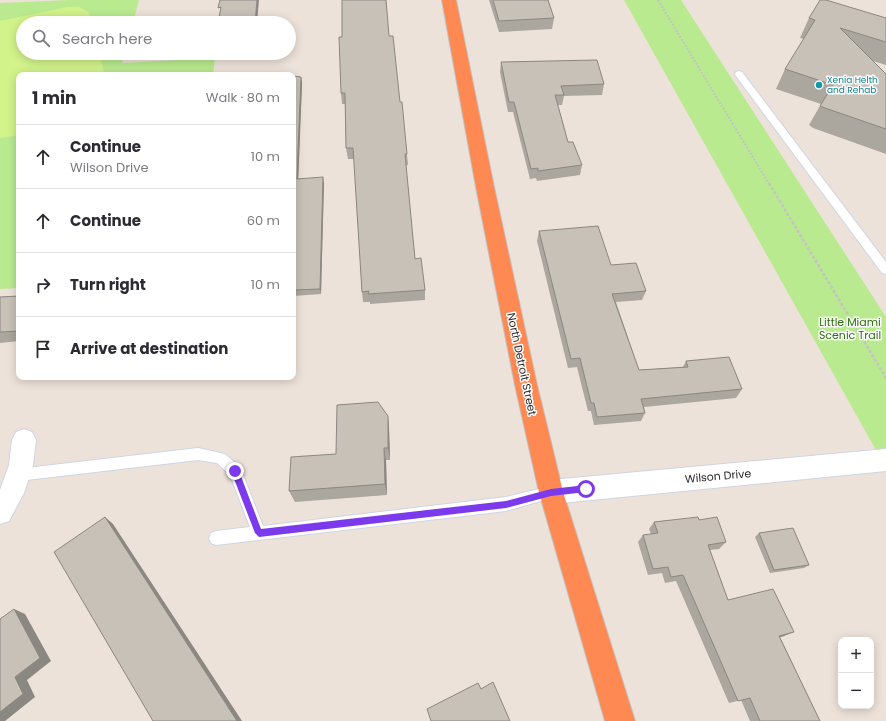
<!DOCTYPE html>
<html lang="en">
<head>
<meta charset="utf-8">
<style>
  :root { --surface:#fff; --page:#f2f2f3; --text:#2b2b33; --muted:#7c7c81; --line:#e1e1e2 }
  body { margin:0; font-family:Poppins,sans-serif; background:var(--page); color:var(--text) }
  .controls { position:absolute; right:12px; bottom:12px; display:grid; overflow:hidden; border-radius:8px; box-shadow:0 2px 10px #0003 }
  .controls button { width:36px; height:36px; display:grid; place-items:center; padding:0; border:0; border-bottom:1px solid var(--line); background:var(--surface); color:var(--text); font:20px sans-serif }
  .stop { position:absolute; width:12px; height:12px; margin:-9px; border:3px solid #7c3aed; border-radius:50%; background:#fff }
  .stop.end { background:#7c3aed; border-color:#fff; box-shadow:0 1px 4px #0008 }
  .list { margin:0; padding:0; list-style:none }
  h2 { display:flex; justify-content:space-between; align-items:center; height:52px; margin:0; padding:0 16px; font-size:17px }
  h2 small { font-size:13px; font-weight:400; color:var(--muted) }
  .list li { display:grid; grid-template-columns:26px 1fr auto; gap:12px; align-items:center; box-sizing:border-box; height:64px; padding:0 16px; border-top:1px solid var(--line) }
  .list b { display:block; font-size:15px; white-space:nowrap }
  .list p { margin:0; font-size:13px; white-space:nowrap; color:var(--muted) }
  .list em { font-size:13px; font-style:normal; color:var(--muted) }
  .icon { flex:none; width:22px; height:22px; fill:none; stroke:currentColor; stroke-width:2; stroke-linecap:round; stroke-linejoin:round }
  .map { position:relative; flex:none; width:886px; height:721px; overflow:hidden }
  .search { position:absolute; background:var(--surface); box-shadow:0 2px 10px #0003; left:16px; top:16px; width:280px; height:44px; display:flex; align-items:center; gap:10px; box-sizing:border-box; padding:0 14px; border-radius:22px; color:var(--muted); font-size:15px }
  .panel { position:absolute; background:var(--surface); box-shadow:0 2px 10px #0003; left:16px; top:72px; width:280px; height:308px; border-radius:8px }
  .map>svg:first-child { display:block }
  .green { fill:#b9ea8f }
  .pitch { fill:#d2f38a }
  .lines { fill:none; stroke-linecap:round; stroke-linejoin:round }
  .lane-casing { stroke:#ced5e4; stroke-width:2 }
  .street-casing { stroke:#ced5e4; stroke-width:2 }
  .highway-casing { stroke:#c3c3c3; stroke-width:2 }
  .path-far1 { stroke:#c3c3c3; stroke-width:2; stroke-dasharray:2 1.5; stroke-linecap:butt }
  .path { stroke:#c3c3c3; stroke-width:2.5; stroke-dasharray:3 2; stroke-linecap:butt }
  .lane { fill:#fff; fill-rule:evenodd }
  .street { fill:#fff; fill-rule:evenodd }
  .highway { fill:#ff8953; fill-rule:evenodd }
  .wall { fill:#aba69e }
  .shaded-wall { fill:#8b8781 }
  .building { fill:#c7c1b8; stroke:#8b8781 }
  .route { fill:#7c3aed }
  .culture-dot { fill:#0f9aa8; stroke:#fff; stroke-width:1.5 }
  .labels { text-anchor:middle; stroke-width:3; stroke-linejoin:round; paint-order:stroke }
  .far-culture-label { font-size:9px; fill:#0d838f; stroke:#fff; text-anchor:start }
  .park-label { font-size:11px; fill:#2f6e12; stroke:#fff }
  .street-label { font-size:11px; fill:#292929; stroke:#fff }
</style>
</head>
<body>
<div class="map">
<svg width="886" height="721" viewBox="0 0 886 721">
  <rect width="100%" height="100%" fill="#ede2d9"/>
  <path class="green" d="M70,0H139L133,23H23V53H125L122,63L215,58L213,75H19V288L0,289V3Z
    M624,0H681L886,317V468Z"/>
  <path class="pitch" d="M67,7H79L89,12L92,23H23V53H99L105,75H19V135L0,138V21Z"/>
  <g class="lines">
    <g class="lane-casing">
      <path id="lane" d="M739,71L742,72L886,262V274L882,273L736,76L735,74L736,72Z
        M198,448L225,454L240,467L263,526L506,497L551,486L556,487L558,492L556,497L551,498L506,511L216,545L211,543L209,538L211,533L216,531L250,527L230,475L217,463L198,460L18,481L13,479L11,475L13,471L18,469Z"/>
    </g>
    <g class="street-casing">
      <path id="street" d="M24,429L32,432L36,440L33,465L24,493L9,521L0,524V490L9,465L12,440L16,432Z
        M886,449V471L551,504L542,500L539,492L542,484L551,480Z"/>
    </g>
    <g class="highway-casing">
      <path id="highway" d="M442,0H456L494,187L537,385L563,492L635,721H605L539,492L515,385L476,187Z"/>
    </g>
    <path class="path-far1" d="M658,0L769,184"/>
    <path class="path" d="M769,183L886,378"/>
    <use href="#lane" class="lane"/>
    <use href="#street" class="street"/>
    <use href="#highway" class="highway"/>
  </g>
  <path class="wall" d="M489,0H548L554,18L552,29L499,32Z
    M809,18H886V65L873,61L886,74V154L813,128L809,125L821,104L776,89L785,69L804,39L800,38Z
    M389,36L407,154L408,165H406L415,259L425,290V300L370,304V302H363L362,292L354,159H348L346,148L345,104H342L341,93Z
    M501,62L604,84L602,95L564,96L562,105H558L568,142L582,165L580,175L537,181L536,178L530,179L513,112H508L500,72Z
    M293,76L301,77L302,83L298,179L324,183L321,294L293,296Z
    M539,231L646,291L642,300L616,302L639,370L683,367L686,361L742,389L736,398L644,407L645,413L641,421L594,425L591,411H588L577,367L568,368L537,241Z
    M19,296V341L0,343V297Z
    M388,416L389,428L390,460H386L387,495L295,502L289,491L336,454Z
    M699,520L726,542L719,549L710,550L728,600L784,636L780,637L820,721H750L741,700L729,703L676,581L665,583L662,573L648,575L638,542L643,535L651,534L649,529L654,522Z
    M759,533L809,565L804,568L770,573L755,537Z"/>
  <path class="shaded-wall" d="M257,0H259L257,23H255Z
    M301,77L302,83L298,185L297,179Z
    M323,177L324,183L321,294L320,289Z
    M388,416L389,428L390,460L388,448Z
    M384,448L386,460L387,495L385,484Z
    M105,517L113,524L242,721H237Z
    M14,609L25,614L51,661L27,680L35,697L5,721H0V712L15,677Z
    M794,632L784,636L770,640L779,636Z"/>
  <path class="building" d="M220,0H257L255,23H218L221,7L218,8Z
    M342,0H386L389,36H393L400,102H402L407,154H405L415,259L421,258L425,290L368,294L369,291L362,292L353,148H346L345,93H341L339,37H342Z
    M493,0H548L554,18L499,21Z
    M820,0H826L886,18V42L840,28L886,74V129L825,108L820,106L833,85L785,69L815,20L809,18Z
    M597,60L604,84L561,86L564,95H555L568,142H573L582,165L538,171V168L531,169L514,102H509L501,62Z
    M293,76L301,77L297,179L323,177L320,289L293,290Z
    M598,226L611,265L636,263L646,291L612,294L639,370L688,367L686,361L729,357L742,389L641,399L645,413L597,417L594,403H591L580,358L571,359L539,231Z
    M19,296V331L0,332V297Z
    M378,402L388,416V448H384L385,484L289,491L291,457L336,454L337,405Z
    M105,517L237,721H153L54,552Z
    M698,517L699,520L717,517L726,542L708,545L728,600L773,589L794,632L779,636L820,721H760L750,698L738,701L683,575L671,577L668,567L653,569L643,535L658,533L654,522Z
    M793,528L809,565L774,570L759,533Z
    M14,609L40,658L15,677L23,694L0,712V619Z
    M493,682L510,721H431L427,709L478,683L481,689Z"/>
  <path class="route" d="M235,468L239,471L261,529L506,501L551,489L586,485L590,489L586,492L551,496L506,508L259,537L255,533L231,471Z"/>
  <circle class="culture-dot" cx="819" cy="85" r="4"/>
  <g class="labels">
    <g class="far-culture-label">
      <text x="827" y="83">Xenia Helth<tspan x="827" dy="10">and Rehab</tspan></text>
    </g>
    <g class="park-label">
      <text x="850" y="326">Little Miami<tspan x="850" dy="13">Scenic Trail</tspan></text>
    </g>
    <g class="street-label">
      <text transform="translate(522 364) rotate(78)" y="4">North Detroit Street</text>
      <text transform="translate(718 476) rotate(-5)" y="4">Wilson Drive</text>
    </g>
  </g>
</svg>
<div class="controls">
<button>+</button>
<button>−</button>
</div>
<div class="stop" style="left:586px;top:489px"></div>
<div class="stop end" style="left:235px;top:471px"></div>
<div class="search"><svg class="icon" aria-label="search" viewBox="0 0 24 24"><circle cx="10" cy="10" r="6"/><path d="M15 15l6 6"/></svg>Search here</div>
<section class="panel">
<h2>1 min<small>Walk · 80 m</small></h2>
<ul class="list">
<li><svg class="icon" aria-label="ahead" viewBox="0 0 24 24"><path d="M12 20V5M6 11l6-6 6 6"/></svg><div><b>Continue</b><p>Wilson Drive</p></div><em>10 m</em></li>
<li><svg class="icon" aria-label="ahead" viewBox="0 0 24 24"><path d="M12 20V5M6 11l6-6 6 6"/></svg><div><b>Continue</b></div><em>60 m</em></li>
<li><svg class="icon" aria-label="right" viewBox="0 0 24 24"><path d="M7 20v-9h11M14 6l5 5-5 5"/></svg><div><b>Turn right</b></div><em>10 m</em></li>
<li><svg class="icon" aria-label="arrive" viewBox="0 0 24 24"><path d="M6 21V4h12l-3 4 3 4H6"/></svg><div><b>Arrive at destination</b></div></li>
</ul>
</section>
</div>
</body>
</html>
